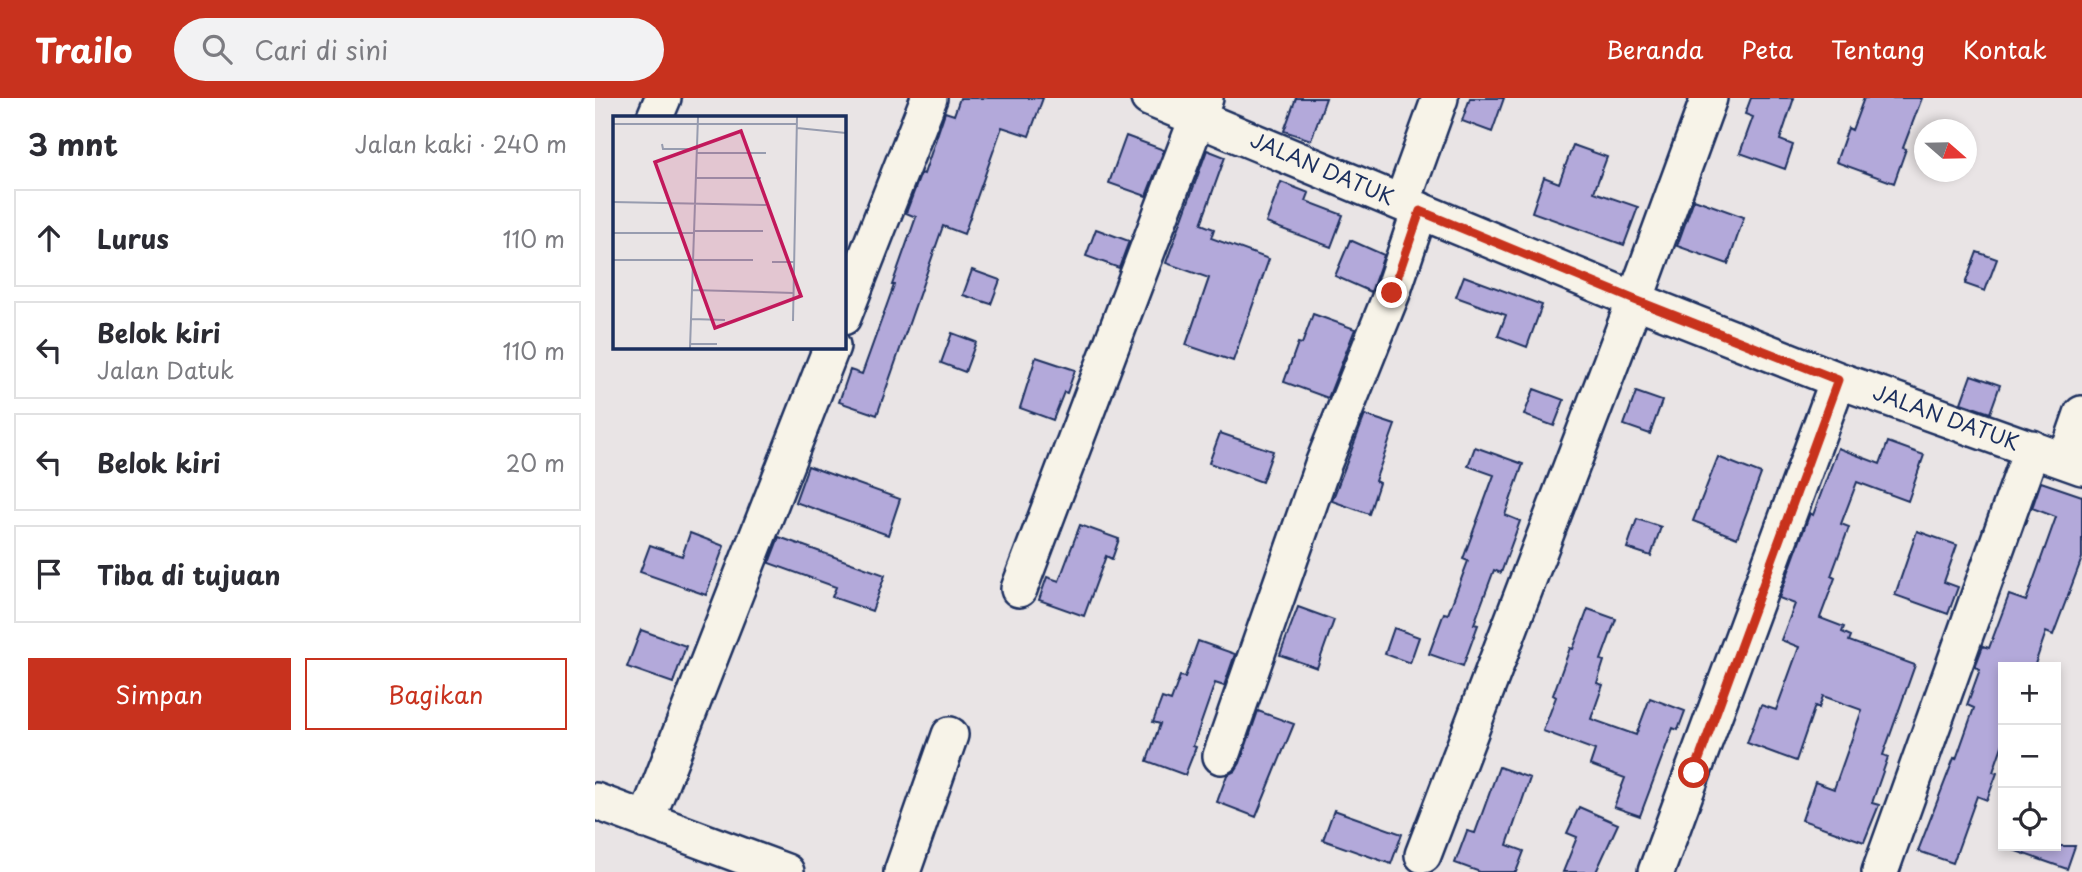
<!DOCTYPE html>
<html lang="id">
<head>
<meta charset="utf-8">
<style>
  :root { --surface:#fff; --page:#f2f2f3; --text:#2b2b33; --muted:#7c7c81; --line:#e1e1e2; --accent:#c8321e }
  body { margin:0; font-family:"Playpen Sans",sans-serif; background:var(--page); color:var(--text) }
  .controls { position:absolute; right:21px; bottom:21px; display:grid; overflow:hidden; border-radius:0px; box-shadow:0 4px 10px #0003 }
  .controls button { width:63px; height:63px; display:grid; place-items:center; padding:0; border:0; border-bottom:2px solid var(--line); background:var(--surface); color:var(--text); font:35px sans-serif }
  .compass { position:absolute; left:1319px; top:21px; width:63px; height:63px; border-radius:50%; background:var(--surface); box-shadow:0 4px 10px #0003; rotate:110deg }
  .stop { position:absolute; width:21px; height:21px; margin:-16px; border:5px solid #c8321e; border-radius:50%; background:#fff }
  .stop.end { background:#c8321e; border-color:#fff; box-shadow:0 2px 7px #0008 }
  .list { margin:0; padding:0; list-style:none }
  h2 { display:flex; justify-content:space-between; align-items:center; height:91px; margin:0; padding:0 28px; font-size:30px }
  h2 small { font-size:23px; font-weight:400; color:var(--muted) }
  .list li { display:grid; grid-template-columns:46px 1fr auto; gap:21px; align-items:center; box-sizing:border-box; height:98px; margin:0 14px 14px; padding:0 14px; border:2px solid var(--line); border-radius:0px }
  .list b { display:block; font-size:26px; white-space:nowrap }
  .list p { margin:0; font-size:23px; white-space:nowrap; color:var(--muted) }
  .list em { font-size:23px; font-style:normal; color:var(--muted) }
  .actions { display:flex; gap:14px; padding:21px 28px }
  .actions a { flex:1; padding:16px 0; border:2px solid var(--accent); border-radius:0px; text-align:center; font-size:24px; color:var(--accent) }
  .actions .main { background:var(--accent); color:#fff }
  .icon { flex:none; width:38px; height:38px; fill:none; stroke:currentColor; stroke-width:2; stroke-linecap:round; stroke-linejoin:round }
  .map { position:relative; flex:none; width:1487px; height:774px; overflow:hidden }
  header { display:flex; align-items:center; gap:42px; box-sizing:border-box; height:98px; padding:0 35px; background:var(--accent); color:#fff }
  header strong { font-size:33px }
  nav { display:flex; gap:38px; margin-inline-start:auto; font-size:24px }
  .search { width:490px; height:63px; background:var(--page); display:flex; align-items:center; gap:18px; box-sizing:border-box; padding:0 24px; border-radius:38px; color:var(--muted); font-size:26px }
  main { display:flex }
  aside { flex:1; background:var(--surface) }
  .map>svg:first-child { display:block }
  .building { fill:#b3a9da; stroke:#1b2f5e; stroke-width:2 }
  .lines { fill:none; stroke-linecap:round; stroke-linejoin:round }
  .minor-casing { stroke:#1b2f5e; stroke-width:40 }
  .minor { stroke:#f7f3e8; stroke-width:35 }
  .route { stroke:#c8321e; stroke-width:9 }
  .labels { text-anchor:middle; stroke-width:5; stroke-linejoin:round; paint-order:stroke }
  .street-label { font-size:21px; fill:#1b2f5e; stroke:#f7f3e8 }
  .inset-road { fill:none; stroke:#979caf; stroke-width:2 }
  .view { fill:#c2185b; fill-opacity:0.15; stroke:#c2185b; stroke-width:3.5 }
  .inset-edge { fill:none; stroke:#1b2f5e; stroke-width:3.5 }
</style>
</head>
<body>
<header>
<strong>Trailo</strong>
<div class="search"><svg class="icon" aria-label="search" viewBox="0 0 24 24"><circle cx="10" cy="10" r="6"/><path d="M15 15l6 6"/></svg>Cari di sini</div>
<nav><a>Beranda</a><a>Peta</a><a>Tentang</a><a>Kontak</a></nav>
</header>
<main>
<aside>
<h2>3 mnt<small>Jalan kaki · 240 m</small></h2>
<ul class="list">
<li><svg class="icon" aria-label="ahead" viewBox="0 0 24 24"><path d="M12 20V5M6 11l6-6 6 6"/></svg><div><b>Lurus</b></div><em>110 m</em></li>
<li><svg class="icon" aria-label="left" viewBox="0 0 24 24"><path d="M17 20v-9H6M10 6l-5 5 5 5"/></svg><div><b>Belok kiri</b><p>Jalan Datuk</p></div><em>110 m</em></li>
<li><svg class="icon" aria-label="left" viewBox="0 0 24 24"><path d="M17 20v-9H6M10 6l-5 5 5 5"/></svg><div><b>Belok kiri</b></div><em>20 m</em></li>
<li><svg class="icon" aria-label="arrive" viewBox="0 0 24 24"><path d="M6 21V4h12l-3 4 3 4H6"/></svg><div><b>Tiba di tujuan</b></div></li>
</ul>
<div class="actions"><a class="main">Simpan</a><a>Bagikan</a></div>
</aside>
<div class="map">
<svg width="1487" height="774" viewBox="0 0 1487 774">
  <rect width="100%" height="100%" fill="#e9e4e5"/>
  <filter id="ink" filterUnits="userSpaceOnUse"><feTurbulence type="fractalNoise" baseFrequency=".0143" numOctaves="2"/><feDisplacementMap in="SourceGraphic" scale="14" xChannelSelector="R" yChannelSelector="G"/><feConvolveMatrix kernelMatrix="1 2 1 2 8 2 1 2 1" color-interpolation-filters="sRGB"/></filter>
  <g filter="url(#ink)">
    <path class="building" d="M365,0H448L434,38L407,29L369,136L348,128L282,317L244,304L255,272L267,276L299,187H297L321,119L311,115L326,75L329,76L350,14L359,17Z
      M701,0H731L716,42L689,33Z
      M875,0H909L897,34L867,23Z
      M1156,0H1199L1185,42L1198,47L1190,71L1145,55L1158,19L1150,16Z
      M1269,0H1327L1308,50L1311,51L1299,85L1241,64L1253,30L1257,32Z
      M531,38L569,52L551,98L514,85Z
      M978,47L1012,59L999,94L1043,109L1029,147L937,114L949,79L964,85Z
      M612,52L630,59L606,126L619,131L616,140L674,161L638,263L591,247L614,180L571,165Z
      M686,84L714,95L711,103L748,117L736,149L671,125Z
      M1099,101L1149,119L1133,166L1082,148Z
      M501,131L534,143L524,170L491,158Z
      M755,142L789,157L776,194L740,178Z
      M1382,154L1402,161L1390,193L1370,186Z
      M377,172L405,182L396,206L368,197Z
      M869,178L947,207L932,249L903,238L911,217L861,199Z
      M718,216L760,231L733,300L689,284L703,245L707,246Z
      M357,235L381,244L370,274L346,265Z
      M441,259L480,272L472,295L469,294L458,322L425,310Z
      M1376,277L1405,287L1395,315L1366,305Z
      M939,291L969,302L959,328L929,317Z
      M1041,294L1067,303L1055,336L1029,327Z
      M770,317L800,327L780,383L784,385L774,416L737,403Z
      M625,335L678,353L667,384L614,365Z
      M1293,344L1329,357L1313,403L1262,384L1246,426L1254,429L1236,478L1240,480L1225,520L1249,529L1247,534L1256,538L1254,543L1320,567L1288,657L1293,659L1277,705L1284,707L1269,744L1207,722L1220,684L1239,691L1267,612L1228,598L1224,610L1220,608L1201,663L1152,645L1166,607L1181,612L1204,549L1186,542L1200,506L1184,500L1215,415L1218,417L1243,350L1285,366Z
      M880,349L928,366L910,417L925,423L906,475L899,472L879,526L883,527L868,568L834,556L849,515L853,516L873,463L868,461L899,377L873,368Z
      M1123,359L1166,376L1142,440L1098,423Z
      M213,368L305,401L293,437L200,404Z
      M1446,384L1487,398V460L1458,537L1451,534L1439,569H1408V645L1398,674L1402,675L1392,702L1382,698L1358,765L1323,753L1359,660L1361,661L1379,610L1372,607L1385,571L1380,569L1388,548L1394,550L1414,497L1431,503L1461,419L1437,410Z
      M1042,421L1066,429L1056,458L1032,450Z
      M485,427L524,441L517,461L511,458L489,518L444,502L452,479L464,483Z
      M1322,433L1362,447L1349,484L1363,489L1353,516L1300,497Z
      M95,435L129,448L111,497L45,474L55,447L87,458Z
      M184,439L290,477L277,513L237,499L241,489L174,465Z
      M703,509L739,522L722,570L685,557Z
      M993,511L1021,521L1006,562L1009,563L1002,585L1008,587L996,621L1041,637L1055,600L1090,613L1083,632L1078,630L1045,718L1019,709L1030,680L995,667L1000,652L948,633L961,599L958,597L975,550L978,551Z
      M799,530L824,539L815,565L790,556Z
      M46,532L91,548L78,585L32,569Z
      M603,543L640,556L629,588L620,585L598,648L601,649L590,677L552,663L565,626L558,624L567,600L576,603L585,578L590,579Z
      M663,613L699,626L661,719L622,704L632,677L640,673L645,665Z
      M904,669L935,680L912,747L929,753L921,774H885L860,765L872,733L880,735Z
      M984,709L1023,726L1001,774H968L982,739L972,735Z
      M739,712L807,736L796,766L728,742Z
      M1416,748H1480L1472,771L1415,751Z"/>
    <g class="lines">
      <g class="minor-casing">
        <path id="minor" d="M554,0L1040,202L1243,282L1487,369
          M60,19L68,0
          M807,105L845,0
          M248,219L334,0
          M1471,362L1487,316
          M424,491L610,0
          M626,658L727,369L797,195L825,112
          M0,703L191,774
          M51,723L237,248
          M828,757L1040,202L1114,0
          M307,774L355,637
          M1061,774L1243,282
          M1285,774L1437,350"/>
      </g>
      <use href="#minor" class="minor"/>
    </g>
  </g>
  <g class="lines" filter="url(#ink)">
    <path class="route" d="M797,195L825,113L1040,202L1243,282L1099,675"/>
  </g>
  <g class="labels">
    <g class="street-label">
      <text transform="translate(727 71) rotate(23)" y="7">JALAN DATUK</text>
      <text transform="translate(1351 320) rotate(20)" y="7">JALAN DATUK</text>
    </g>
  </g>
  <g transform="translate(18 18)">
    <rect width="233" height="233" fill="#e9e4e5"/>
    <path class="inset-road" d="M0,8H184M184,12L233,17M49,28L50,33H83M83,37H153M83,62H148M0,86L153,89M81,115H150M0,117H81M0,144H140M159,146H181M79,174L181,177M78,203L112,204M180,205L184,1M77,228H104M77,232L85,1"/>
    <path class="view" d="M128,15L188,180L102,212L42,46Z"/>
    <rect width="233" height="233" class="inset-edge"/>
  </g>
</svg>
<div class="controls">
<button>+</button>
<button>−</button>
<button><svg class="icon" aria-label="locate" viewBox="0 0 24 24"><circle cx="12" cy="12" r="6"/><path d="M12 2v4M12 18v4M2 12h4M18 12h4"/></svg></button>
</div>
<svg class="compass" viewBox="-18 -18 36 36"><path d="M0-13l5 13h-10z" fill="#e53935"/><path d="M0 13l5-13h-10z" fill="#7c7c81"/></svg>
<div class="stop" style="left:1099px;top:675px"></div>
<div class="stop end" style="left:797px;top:195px"></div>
</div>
</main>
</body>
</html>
